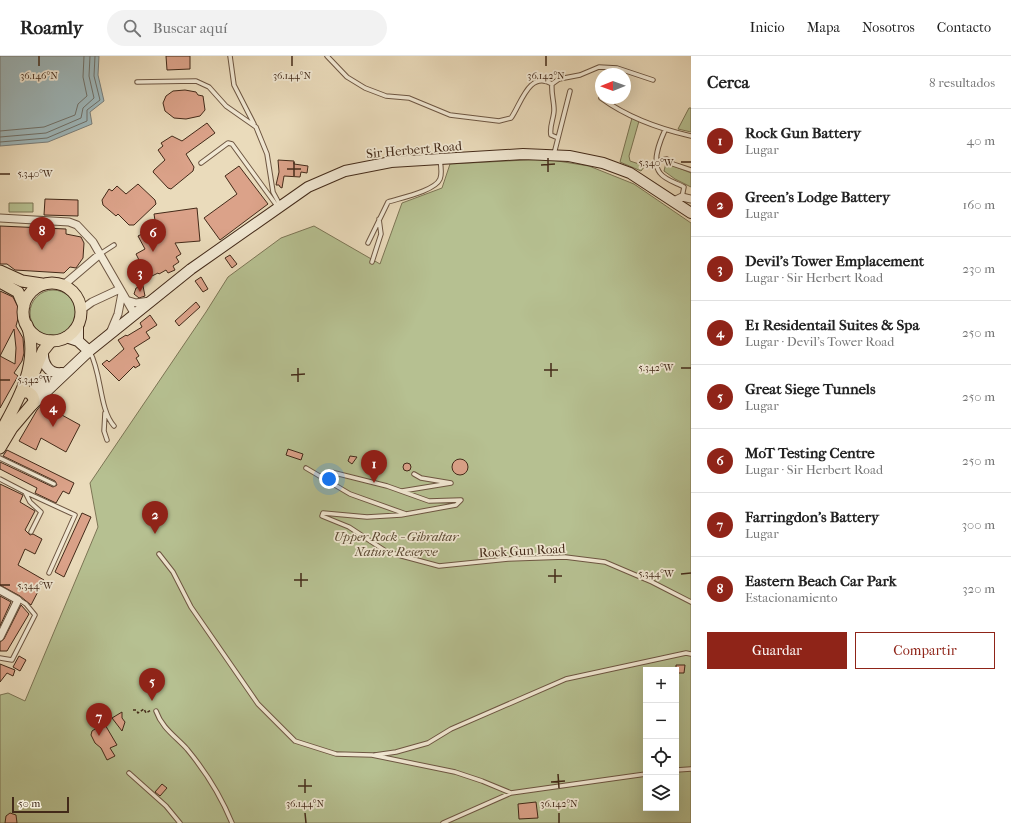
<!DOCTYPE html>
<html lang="es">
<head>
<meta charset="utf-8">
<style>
  :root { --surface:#fff; --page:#f2f2f2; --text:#222; --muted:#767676; --line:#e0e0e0; --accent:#8f2418 }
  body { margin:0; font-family:"IM FELL French Canon",serif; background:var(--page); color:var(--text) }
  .controls { position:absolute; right:12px; bottom:12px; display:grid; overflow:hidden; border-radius:0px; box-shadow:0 4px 16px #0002 }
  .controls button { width:36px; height:36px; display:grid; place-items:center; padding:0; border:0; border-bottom:1px solid var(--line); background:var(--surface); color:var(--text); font:20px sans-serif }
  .compass { position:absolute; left:595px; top:12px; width:36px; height:36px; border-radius:50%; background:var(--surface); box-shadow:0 4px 16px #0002; rotate:269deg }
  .scale { position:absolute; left:12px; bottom:10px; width:57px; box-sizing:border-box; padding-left:4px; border:2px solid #432a19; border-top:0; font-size:11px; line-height:14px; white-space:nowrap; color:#432a19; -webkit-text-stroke:3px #f1e8d3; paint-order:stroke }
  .you { position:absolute; left:329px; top:423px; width:14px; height:14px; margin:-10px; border:3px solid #fff; border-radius:50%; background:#1a73e8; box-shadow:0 0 0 6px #1a73e833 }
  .badge { display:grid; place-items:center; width:26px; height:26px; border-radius:50%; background:var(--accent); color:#fff; font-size:13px; font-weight:700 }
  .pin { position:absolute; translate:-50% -33px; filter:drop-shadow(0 1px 2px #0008) }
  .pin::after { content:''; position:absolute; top:21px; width:14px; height:12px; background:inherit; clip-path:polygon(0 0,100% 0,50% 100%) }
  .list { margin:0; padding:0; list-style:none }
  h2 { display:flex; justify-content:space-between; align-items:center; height:52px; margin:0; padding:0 16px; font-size:17px }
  h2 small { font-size:13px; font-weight:400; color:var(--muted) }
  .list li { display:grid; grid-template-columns:26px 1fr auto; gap:12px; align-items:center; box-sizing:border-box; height:64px; padding:0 16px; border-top:1px solid var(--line) }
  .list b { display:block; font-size:15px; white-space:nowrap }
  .list p { margin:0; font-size:13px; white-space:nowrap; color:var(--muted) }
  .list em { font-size:13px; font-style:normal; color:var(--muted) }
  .actions { display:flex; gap:8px; padding:12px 16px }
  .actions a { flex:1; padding:9px 0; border:1px solid var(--accent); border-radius:0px; text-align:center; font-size:14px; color:var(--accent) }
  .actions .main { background:var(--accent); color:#fff }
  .icon { flex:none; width:22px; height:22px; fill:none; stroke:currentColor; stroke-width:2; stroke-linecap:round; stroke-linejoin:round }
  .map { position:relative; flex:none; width:691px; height:767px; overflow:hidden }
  header { display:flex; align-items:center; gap:24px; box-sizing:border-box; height:56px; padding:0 20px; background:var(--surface); border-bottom:1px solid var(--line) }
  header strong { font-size:19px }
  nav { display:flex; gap:22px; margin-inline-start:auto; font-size:14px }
  .search { width:280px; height:36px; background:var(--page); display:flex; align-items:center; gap:10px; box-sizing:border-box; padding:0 14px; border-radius:22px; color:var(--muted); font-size:15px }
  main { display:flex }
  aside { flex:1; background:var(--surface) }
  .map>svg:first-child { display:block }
  .green { fill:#b6c091; stroke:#7c7555; fill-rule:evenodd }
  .water { fill:#9eb8bc; stroke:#7a7f7b }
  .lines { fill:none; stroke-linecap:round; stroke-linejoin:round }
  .shore { stroke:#70716a; stroke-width:1 }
  .building { fill:#dba289; stroke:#432a19; fill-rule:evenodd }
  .service-casing { stroke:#6d5642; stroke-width:5.5 }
  .minor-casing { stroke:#6d5642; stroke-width:9 }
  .secondary-casing { stroke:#432a19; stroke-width:12 }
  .primary-casing { stroke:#432a19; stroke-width:13 }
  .trunk-casing { stroke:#432a19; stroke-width:13 }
  .path { stroke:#432a19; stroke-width:1.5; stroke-dasharray:3 2; stroke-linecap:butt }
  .service { stroke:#f1e8d3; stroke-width:3.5 }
  .minor { stroke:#f1e8d3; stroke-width:7 }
  .secondary { stroke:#f1e8d3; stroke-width:10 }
  .primary { stroke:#eadbbb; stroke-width:11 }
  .trunk { stroke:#eadbbb; stroke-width:11 }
  .ticks { fill:none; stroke:#432a19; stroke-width:1.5 }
  .labels { text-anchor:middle; stroke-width:3.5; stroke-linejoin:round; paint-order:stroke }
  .street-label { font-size:13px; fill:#432a19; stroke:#f1e8d3 }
  .park-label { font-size:13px; font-style:italic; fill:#5a4831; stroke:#f1e8d3 }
  .ticks-label { font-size:10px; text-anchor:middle; fill:#432a19; stroke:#f1e8d3; stroke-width:3.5; stroke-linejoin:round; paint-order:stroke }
</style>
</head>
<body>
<header>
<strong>Roamly</strong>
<div class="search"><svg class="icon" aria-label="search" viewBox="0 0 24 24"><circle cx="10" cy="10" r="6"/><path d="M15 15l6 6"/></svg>Buscar aquí</div>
<nav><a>Inicio</a><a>Mapa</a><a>Nosotros</a><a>Contacto</a></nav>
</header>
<main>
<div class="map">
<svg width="691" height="767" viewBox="0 0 691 767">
  <rect width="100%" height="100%" fill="#eadbbb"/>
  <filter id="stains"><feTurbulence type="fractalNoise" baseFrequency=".005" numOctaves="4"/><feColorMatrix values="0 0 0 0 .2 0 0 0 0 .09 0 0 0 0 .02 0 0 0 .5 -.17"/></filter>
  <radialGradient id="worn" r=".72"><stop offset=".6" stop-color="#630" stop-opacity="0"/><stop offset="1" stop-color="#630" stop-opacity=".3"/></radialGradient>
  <path class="green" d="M689,52H691V76L678,73Z
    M632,62L639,65L629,100L630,105L645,110L641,115L620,106Z
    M545,103L589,110L634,128L691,167V767H0V639L8,637L25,645L98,471L90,427L206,256L228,221L281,182L314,170L380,208L402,147L442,132L450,108ZM646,614H676V752H646Z
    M666,107L691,117V131L675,123L664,115Z
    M9,147H33V156H9Z
    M30 257a23 23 0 1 1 46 0a23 23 0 1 1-46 0Z"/>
  <path class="water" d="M0,0H99L98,19L104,45L90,56L92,68L48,86L0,90Z"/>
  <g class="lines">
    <path class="shore" d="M0,75L44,71L75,59L78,48L87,40L83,21L84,0
      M0,81L46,77L81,62L83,52L94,42L89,20L90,0
      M0,86L47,82L87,65V54L100,44L94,20L95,0"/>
  </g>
  <path class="building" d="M166,0H190V13L167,14Z
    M185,34L196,36L198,39L203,40L205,54L200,60L186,63L174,62L165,55L163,47L166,40L173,35Z
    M207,67L215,77L186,98L194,111L193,115L171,133L168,132L153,116L154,114L165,104L158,94L163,90L161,87L172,80L182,85Z
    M278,104L294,105V108L308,110L307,117L301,116L300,121L284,120L282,132L280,131L279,129H276L279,116Z
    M239,110L268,148L220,184L204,162L237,138L225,120Z
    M138,128L155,144L156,148L134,169H129L118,158L116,160L103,149L102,144L109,133L112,135L117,130L126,138Z
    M45,143L78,144V160L44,159Z
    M197,152L200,185L175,187L181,198L176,201L179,206L173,210L175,214L168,217L166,214L159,218L158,217L148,222L136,198L145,193L138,180L156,171L154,158Z
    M0,170L66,173V178L81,181L84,187L83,202L76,212L70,211L64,217L15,214L7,208H0Z
    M230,199L237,208L232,212L225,202Z
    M201,221L208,233L203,236L195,225Z
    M143,230L145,240L139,242L134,238L136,232Z
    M0,235L13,241L20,255L16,270L23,282L24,297L22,305L14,317L18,320L0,352ZM14,273L16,292L15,308L0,300Z
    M196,246L200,251L179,270L175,265Z
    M150,259L157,269L146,276L150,282L134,292L139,300L136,302L140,309L135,312L134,310L119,325L102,308L107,304L109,306L124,293L118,284L126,279L127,280L142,271L140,267Z
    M42,348L80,369L66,396L41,382L36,394L19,385L37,354Z
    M288,393L303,398L301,404L286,399Z
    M7,394L74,427L69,438L63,435L56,447L35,437L37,432L0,413V406L53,431L57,429L55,425L3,400Z
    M350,400L357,401L352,408L348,405Z
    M452 411a8 8 0 1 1 16 0a8 8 0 1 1-16 0Z
    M403 411a4 4 0 1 1 8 0a4 4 0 1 1-8 0Z
    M0,428L23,439L20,446L35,455L25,474L30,479L33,478L42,483L35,498L25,493L18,509L44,524L31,549L20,540L0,529Z
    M82,457L91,461L64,521L55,516Z
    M0,540L11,546L0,570Z
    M21,549L29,558L7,595H0V586L4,583Z
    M19,600L26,604L20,615L13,611Z
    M0,608L15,614L13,620L7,617L0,626Z
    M676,609H685L684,617H676Z
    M122,656V662L125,666L122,675L112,662Z
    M104,667L117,689L110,692L115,700L107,704L101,692L95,687L91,679L92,675Z
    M162,728L167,732L160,740L155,736Z
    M536,746L538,762L519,763L518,748Z
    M10,757L16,759L17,767H5L6,760Z"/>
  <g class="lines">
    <g class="service-casing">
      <path id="service" d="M230,0L234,29L254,68
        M327,0L347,21L365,32L386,40L409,42L450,59L499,65L511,62C521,48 529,14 552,28
        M137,26L196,25L209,31L226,50L256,71L267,98L273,136L280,149
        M601,42C627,61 660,73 691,80
        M665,74C660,85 651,106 660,117C665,124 677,127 684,131L682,141
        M558,82L551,79C549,71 554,62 554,54C554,45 551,37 552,28L559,23L580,19L599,11L617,12L653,24
        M554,98L570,35
        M656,105L667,103L673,108L691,114
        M201,107L228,87L232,88L277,150
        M368,187L388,146C400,142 435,135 440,123C442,118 441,110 440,104
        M100,198L114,189
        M372,206L381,178L379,163
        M90,296C102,318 99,353 114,370
        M105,357L104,375L107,384
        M0,402L54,428
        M306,412L350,438L406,458
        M331,416L387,430L429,445L461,444L456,449L401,459L367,461L323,457L322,460L349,471L387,496L439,510L508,503L565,501L605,506L652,526L691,546
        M0,423L25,436L30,446L41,456L31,476
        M402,435L451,427L421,422L414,418
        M25,436L75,459L49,517
        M159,498L173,516L191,551L258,648L295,685L336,698L372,699L455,716L482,725L511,737
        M0,602L12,604L35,559L26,548L18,543
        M156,655C162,672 175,680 187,693C206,716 221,740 232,767
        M375,699L396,696L428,687L451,673L566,623L686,597L691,598
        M676,714L691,713
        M129,717L166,750L180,767
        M443,767L511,737L646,718"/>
    </g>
    <g class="minor-casing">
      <path id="minor" d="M674,145L682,141L691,143
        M0,162L69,166L77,169L93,186L134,257
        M61,228L66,227L100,198
        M126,244L136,247L150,245
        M81,254L92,246L120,233
        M110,277L118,258L122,237
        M0,534L18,544L0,581"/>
    </g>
    <g class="secondary-casing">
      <path id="secondary" d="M78,270V285
        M66,281L78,285L89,295
        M43,295C42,306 48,319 62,317
        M30,337L61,317
        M32,349L89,295L191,213L308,131L345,115L391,106L523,98L569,100L603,107L630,117L691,157"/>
    </g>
    <g class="primary-casing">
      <path id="primary" d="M33,319L43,295L51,285
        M0,377C18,345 40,307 27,269
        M0,392L12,372L34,346C34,338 27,333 20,338"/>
    </g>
    <g class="trunk-casing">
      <path id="trunk" d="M0,215L22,225L42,228
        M0,226L18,236L24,250
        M23 256a29 29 0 1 1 58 0a29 29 0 1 1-58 0Z"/>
    </g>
    <path class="path" d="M133,654H136L138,657L144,653L146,657L151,654"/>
    <use href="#service" class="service"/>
    <use href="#minor" class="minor"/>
    <use href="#secondary" class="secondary"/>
    <use href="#primary" class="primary"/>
    <use href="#trunk" class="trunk"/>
  </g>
  <path class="ticks" d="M39,0V10M292,0V10M546,0V10M548,102V116M294,106V120M681,106H691M541,109L555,108M287,113H301M0,118H10M551,307V321M298,312V326M681,312H691M544,314H558M291,319L305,318M0,324H10M555,513V527M301,517V531M681,518L691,517M548,520H562M294,524H308M0,529H10M558,718L559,732M305,723V737M551,726L565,725M298,730H312M305,757L306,767M559,757V767"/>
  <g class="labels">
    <g class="street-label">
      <text transform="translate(414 93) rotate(-5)" y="5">Sir Herbert Road</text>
      <text transform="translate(522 494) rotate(-3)" y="5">Rock Gun Road</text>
    </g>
    <g class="park-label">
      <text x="396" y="485">Upper Rock - Gibraltar<tspan x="396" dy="15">Nature Reserve</tspan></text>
    </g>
  </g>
  <g class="ticks-label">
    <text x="39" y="23">36.146°N</text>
    <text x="292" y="23">36.144°N</text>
    <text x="546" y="23">36.142°N</text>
    <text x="656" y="110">5.340°W</text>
    <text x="35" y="121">5.340°W</text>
    <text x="656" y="315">5.342°W</text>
    <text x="35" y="327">5.342°W</text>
    <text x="656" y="521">5.344°W</text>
    <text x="35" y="533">5.344°W</text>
    <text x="305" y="751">36.144°N</text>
    <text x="559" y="751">36.142°N</text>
  </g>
  <rect width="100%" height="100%" filter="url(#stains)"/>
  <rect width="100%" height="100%" fill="url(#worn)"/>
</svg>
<div class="controls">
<button>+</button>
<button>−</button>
<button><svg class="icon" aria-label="locate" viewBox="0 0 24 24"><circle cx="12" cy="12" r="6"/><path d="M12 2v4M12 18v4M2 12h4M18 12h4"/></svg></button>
<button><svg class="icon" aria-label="layers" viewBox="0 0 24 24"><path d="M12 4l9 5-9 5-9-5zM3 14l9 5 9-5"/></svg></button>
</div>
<svg class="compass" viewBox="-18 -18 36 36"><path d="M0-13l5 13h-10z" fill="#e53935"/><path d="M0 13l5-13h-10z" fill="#767676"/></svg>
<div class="scale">50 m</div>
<div class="you"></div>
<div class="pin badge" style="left:374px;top:427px">1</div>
<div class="pin badge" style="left:155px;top:478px">2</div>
<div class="pin badge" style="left:140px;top:236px">3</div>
<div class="pin badge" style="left:53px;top:371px">4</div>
<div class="pin badge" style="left:152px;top:645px">5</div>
<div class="pin badge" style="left:153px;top:196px">6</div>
<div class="pin badge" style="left:99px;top:680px">7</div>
<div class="pin badge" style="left:42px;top:194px">8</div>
</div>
<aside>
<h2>Cerca<small>8 resultados</small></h2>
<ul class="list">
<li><span class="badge">1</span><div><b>Rock Gun Battery</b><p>Lugar</p></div><em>40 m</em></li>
<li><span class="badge">2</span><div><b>Green's Lodge Battery</b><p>Lugar</p></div><em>160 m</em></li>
<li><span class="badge">3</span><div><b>Devil's Tower Emplacement</b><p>Lugar · Sir Herbert Road</p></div><em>230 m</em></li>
<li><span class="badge">4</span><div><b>E1 Residentail Suites &amp; Spa</b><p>Lugar · Devil's Tower Road</p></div><em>250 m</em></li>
<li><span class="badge">5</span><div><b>Great Siege Tunnels</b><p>Lugar</p></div><em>250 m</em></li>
<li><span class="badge">6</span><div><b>MoT Testing Centre</b><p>Lugar · Sir Herbert Road</p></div><em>250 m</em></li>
<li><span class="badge">7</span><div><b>Farringdon's Battery</b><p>Lugar</p></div><em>300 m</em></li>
<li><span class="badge">8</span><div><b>Eastern Beach Car Park</b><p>Estacionamiento</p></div><em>320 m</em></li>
</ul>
<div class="actions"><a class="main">Guardar</a><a>Compartir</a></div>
</aside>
</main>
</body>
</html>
